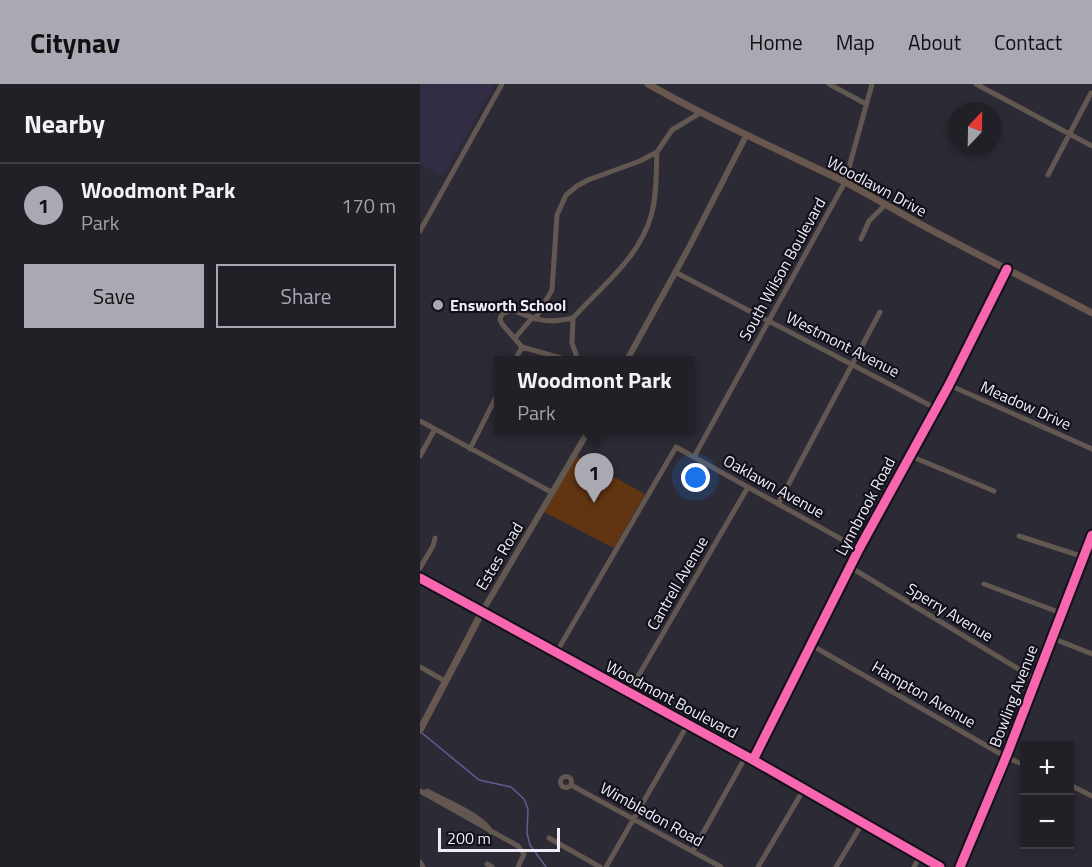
<!DOCTYPE html>
<html lang="en">
<head>
<meta charset="utf-8">
<style>
  :root { --surface:#212027; --page:#2d2d33; --text:#f1f3f6; --muted:#a2a3a7; --line:#3e3e44; --accent:#aaa8b3 }
  body { margin:0; font-family:"Titillium Web",sans-serif; background:var(--page); color:var(--text) }
  .controls { position:absolute; right:18px; bottom:18px; display:grid; overflow:hidden; border-radius:0px; box-shadow:0 3px 9px #0003 }
  .controls button { width:54px; height:54px; display:grid; place-items:center; padding:0; border:0; border-bottom:2px solid var(--line); background:var(--surface); color:var(--text); font:30px sans-serif }
  .compass { position:absolute; left:528px; top:18px; width:54px; height:54px; border-radius:50%; background:var(--surface); box-shadow:0 3px 9px #0003; rotate:22deg }
  .scale { position:absolute; left:18px; bottom:15px; width:122px; box-sizing:border-box; padding-left:6px; border:3px solid #eeecf8; border-top:0; font-size:16px; line-height:21px; white-space:nowrap; color:#eeecf8; -webkit-text-stroke:4px #121019; paint-order:stroke }
  .you { position:absolute; left:276px; top:394px; width:21px; height:21px; margin:-15px; border:4px solid #fff; border-radius:50%; background:#1a73e8; box-shadow:0 0 0 9px #1a73e833 }
  .badge { display:grid; place-items:center; width:39px; height:39px; border-radius:50%; background:var(--accent); color:#111; font-size:20px; font-weight:700 }
  .pin { position:absolute; translate:-50% -50px; filter:drop-shadow(0 2px 3px #0008) }
  .pin::after { content:''; position:absolute; top:32px; width:21px; height:18px; background:inherit; clip-path:polygon(0 0,100% 0,50% 100%) }
  .popup { position:absolute; left:74px; top:272px; width:201px; height:78px; box-sizing:border-box; display:grid; place-content:center; border-radius:0px; background:var(--surface); filter:drop-shadow(0 2px 4px #0005); font-size:20px; white-space:nowrap; color:var(--muted) }
  .popup b { font-size:22px; color:var(--text) }
  .popup::after { content:''; position:absolute; left:50%; top:100%; margin-left:-12px; border:12px solid transparent; border-top-color:var(--surface) }
  .list { margin:0; padding:0; list-style:none }
  h2 { display:flex; justify-content:space-between; align-items:center; height:78px; margin:0; padding:0 24px; font-size:26px }
  h2 small { font-size:20px; font-weight:400; color:var(--muted) }
  .list li { display:grid; grid-template-columns:39px 1fr auto; gap:18px; align-items:center; box-sizing:border-box; height:84px; padding:0 24px; border-top:2px solid var(--line) }
  .list b { display:block; font-size:22px; white-space:nowrap }
  .list p { margin:0; font-size:20px; white-space:nowrap; color:var(--muted) }
  .list em { font-size:20px; font-style:normal; color:var(--muted) }
  .actions { display:flex; gap:12px; padding:18px 24px }
  .actions a { flex:1; padding:14px 0; border:2px solid var(--accent); border-radius:0px; text-align:center; font-size:21px; color:var(--accent) }
  .actions .main { background:var(--accent); color:#111 }
  .map { position:relative; flex:none; width:672px; height:783px; overflow:hidden }
  header { display:flex; align-items:center; gap:36px; box-sizing:border-box; height:84px; padding:0 30px; background:var(--accent); color:#111 }
  header strong { font-size:28px }
  nav { display:flex; gap:33px; margin-inline-start:auto; font-size:21px }
  main { display:flex }
  aside { flex:1; background:var(--surface) }
  .map>svg:first-child { display:block }
  .built { fill:#322d44 }
  .green { fill:#623512 }
  .lines { fill:none; stroke-linecap:round; stroke-linejoin:round }
  .stream { stroke:#675a94; stroke-width:1.5 }
  .minor { stroke:#635751; stroke-width:5 }
  .tertiary { stroke:#635751; stroke-width:6 }
  .secondary { stroke:#67574e; stroke-width:7 }
  .primary { stroke:#6f5d52; stroke-width:8 }
  .cycleway-casing { stroke:#121019; stroke-width:13 }
  .cycleway { stroke:#f766af; stroke-width:9 }
  .poi-dot { fill:#aaa8b3; stroke:#121019; stroke-width:2 }
  .labels { text-anchor:middle; stroke-width:4.5; stroke-linejoin:round; paint-order:stroke }
  .street-label { font-size:16px; fill:#eeecf8; stroke:#121019 }
  .poi-label { font-size:16px; font-weight:bold; fill:#eeecf8; stroke:#121019; text-anchor:start }
</style>
</head>
<body>
<header>
<strong>Citynav</strong>
<nav><a>Home</a><a>Map</a><a>About</a><a>Contact</a></nav>
</header>
<main>
<aside>
<h2>Nearby<small></small></h2>
<ul class="list">
<li><span class="badge">1</span><div><b>Woodmont Park</b><p>Park</p></div><em>170 m</em></li>
</ul>
<div class="actions"><a class="main">Save</a><a>Share</a></div>
</aside>
<div class="map">
<svg width="672" height="783" viewBox="0 0 672 783">
  <rect width="100%" height="100%" fill="#2c2a34"/>
  <path class="built" d="M0,0H75L23,92L0,79Z"/>
  <path class="green" d="M156,372L225,410L194,464L124,428Z"/>
  <g class="lines">
    <path class="stream" d="M2,649L59,696L91,703L104,715L108,725L107,749L110,761L126,783"/>
    <path class="minor" d="M409,0L446,20
      M556,0L672,62
      M628,91L671,9
      M0,147L82,0
      M441,155L449,137L465,121
      M255,188L515,324
      M115,235L132,206L137,131L146,111L157,102L168,96L220,77L237,68L252,46L280,29
      M95,254L112,234
      M102,263L82,240L80,235L82,230L92,226C117,236 126,240 153,234
      M102,263L148,276
      M95,276L102,263
      M158,276L152,259L153,234C182,202 219,174 231,132C237,112 236,89 237,68
      M529,301L672,365
      M0,337L133,409
      M50,365L78,309
      M488,371L574,407
      M0,372L15,345
      M274,373L425,98L452,0
      M358,420L460,228
      M599,452L664,473
      M430,483L615,595
      M0,484L13,462L15,454
      M564,500L641,529
      M632,554L672,570
      M391,561L586,673L604,681
      M136,569L256,363L439,465
      M0,583L25,597
      M209,608L328,403
      M333,676L439,465L529,301L587,185
      M140.5 698a5.5 5.5 0 1 1 11 0a5.5 5.5 0 1 1-11 0Z
      M151,701L301,783
      M650,701L672,712
      M0,707L98,762L104,770L98,783
      M7,707C23,716 64,732 71,748
      M129,754L180,783
      M273,767L326,672
      M0,778L3,783
      M67,780L72,783
      M186,783L268,640
      M338,783L384,705
      M416,783L443,738
      M494,783L500,772"/>
    <path class="tertiary" d="M207,276L267,167L326,52
      M62,528L169,346
      M540,783L586,673L672,451"/>
    <path class="secondary" d="M228,0C291,36 357,65 423,97C450,111 476,127 502,141C558,171 616,200 672,229
      M0,646L62,528"/>
    <path class="primary" d="M0,494L333,676L520,783"/>
    <g class="cycleway-casing">
      <path id="cycleway" d="M0,494L333,676L520,783
        M333,676L439,465L529,301L587,185
        M540,783L586,673L672,451"/>
    </g>
    <use href="#cycleway" class="cycleway"/>
  </g>
  <circle class="poi-dot" cx="18" cy="221" r="6"/>
  <g class="labels">
    <g class="street-label">
      <text transform="translate(457 102) rotate(28)" y="6">Woodlawn Drive</text>
      <text transform="translate(362 185) rotate(-61)" y="6">South Wilson Boulevard</text>
      <text transform="translate(423 260) rotate(27)" y="6">Westmont Avenue</text>
      <text transform="translate(606 321) rotate(24)" y="6">Meadow Drive</text>
      <text transform="translate(354 402) rotate(29)" y="6">Oaklawn Avenue</text>
      <text transform="translate(445 422) rotate(-62)" y="6">Lynnbrook Road</text>
      <text transform="translate(79 472) rotate(-59)" y="6">Estes Road</text>
      <text transform="translate(257 499) rotate(-60)" y="6">Cantrell Avenue</text>
      <text transform="translate(530 528) rotate(31)" y="6">Sperry Avenue</text>
      <text transform="translate(504 610) rotate(30)" y="6">Hampton Avenue</text>
      <text transform="translate(593 612) rotate(-69)" y="6">Bowling Avenue</text>
      <text transform="translate(252 615) rotate(28)" y="6">Woodmont Boulevard</text>
      <text transform="translate(232 730) rotate(29)" y="6">Wimbledon Road</text>
    </g>
    <g class="poi-label">
      <text x="30" y="227">Ensworth School</text>
    </g>
  </g>
</svg>
<div class="controls">
<button>+</button>
<button>−</button>
</div>
<svg class="compass" viewBox="-18 -18 36 36"><path d="M0-13l5 13h-10z" fill="#e53935"/><path d="M0 13l5-13h-10z" fill="#a2a3a7"/></svg>
<div class="scale">200 m</div>
<div class="you"></div>
<div class="pin badge" style="left:174px;top:419px">1</div>
<div class="popup"><b>Woodmont Park</b>Park</div>
</div>
</main>
</body>
</html>
